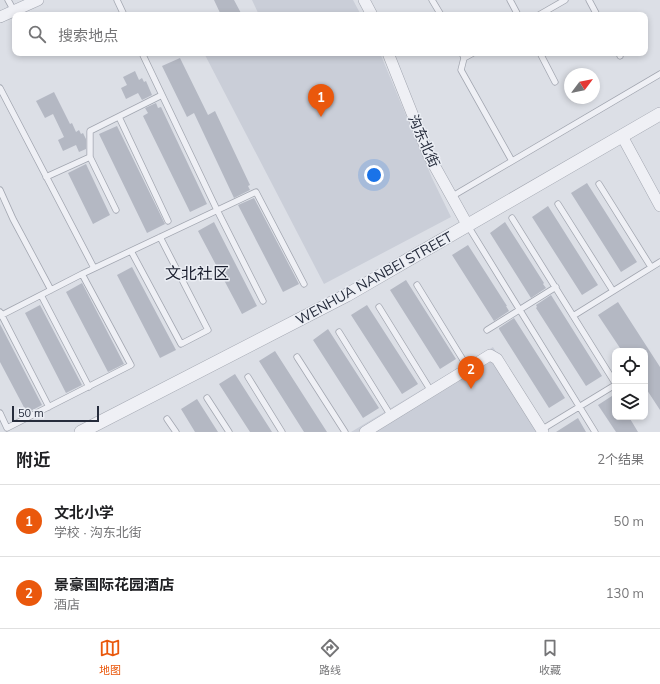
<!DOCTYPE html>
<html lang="zh">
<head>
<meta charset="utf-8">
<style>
  :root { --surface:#fff; --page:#f6f6f6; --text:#202124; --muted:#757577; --line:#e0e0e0; --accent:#ea580c }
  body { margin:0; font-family:Mulish,"Noto Sans SC",sans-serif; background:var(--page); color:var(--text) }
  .controls { position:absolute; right:12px; bottom:12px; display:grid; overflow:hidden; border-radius:8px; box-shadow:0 2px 6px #0003 }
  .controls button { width:36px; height:36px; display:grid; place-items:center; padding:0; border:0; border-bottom:1px solid var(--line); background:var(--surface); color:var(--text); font:20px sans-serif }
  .compass { position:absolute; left:564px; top:68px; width:36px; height:36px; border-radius:50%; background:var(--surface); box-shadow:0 2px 6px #0003; rotate:58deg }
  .scale { position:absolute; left:12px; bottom:10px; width:87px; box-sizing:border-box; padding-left:4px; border:2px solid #262c3c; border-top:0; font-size:11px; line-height:14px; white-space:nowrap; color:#262c3c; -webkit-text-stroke:3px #ebeef4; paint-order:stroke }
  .you { position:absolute; left:374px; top:175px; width:14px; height:14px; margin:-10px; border:3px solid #fff; border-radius:50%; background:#1a73e8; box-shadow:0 0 0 6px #1a73e833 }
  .badge { display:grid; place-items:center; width:26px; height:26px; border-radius:50%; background:var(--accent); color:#fff; font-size:13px; font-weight:700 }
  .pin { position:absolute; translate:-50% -33px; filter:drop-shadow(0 1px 2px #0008) }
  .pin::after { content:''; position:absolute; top:21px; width:14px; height:12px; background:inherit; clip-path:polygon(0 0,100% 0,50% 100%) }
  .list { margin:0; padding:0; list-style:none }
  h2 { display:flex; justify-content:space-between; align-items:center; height:52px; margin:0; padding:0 16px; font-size:17px }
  h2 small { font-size:13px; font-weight:400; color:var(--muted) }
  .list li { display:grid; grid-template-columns:26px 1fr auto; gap:12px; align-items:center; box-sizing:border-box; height:72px; padding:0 16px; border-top:1px solid var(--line) }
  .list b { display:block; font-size:15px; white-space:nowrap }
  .list p { margin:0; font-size:13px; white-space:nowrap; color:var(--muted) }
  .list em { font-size:13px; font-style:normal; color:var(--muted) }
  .icon { flex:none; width:22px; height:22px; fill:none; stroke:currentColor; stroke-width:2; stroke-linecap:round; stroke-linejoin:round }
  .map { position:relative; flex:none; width:660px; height:432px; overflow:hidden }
  .search { position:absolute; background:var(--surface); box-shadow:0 2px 6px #0003; left:12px; right:12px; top:12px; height:44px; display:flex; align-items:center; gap:10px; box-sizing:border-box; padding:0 14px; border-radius:8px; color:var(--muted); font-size:15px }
  .sheet { height:196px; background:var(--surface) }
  nav { display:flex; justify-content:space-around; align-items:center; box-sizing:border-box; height:56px; border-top:1px solid var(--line); background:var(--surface); font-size:11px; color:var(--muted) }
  nav a { display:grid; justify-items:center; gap:2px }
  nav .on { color:var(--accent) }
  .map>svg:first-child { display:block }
  .built { fill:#caced8 }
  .building { fill:#b4b8c3 }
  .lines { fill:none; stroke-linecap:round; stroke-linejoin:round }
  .service-casing { stroke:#a2a6b0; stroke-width:7 }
  .minor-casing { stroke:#a2a6b0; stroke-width:12 }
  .tertiary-casing { stroke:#a2a6b0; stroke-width:14 }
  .service { stroke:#eff0f5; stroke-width:5.5 }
  .minor { stroke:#eff0f5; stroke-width:11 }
  .tertiary { stroke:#eff0f5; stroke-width:13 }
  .labels { text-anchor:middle; stroke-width:3; stroke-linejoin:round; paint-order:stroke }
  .street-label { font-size:14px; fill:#262c3c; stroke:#ebeef4 }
  .quarter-label { font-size:16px; fill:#191d2d; stroke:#ebeef4 }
</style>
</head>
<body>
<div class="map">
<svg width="660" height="432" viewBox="0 0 660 432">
  <rect width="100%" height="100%" fill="#dcdfe6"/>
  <path class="built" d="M252,0H353L361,15H259Z
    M209,53H380L432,178L451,217L324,284L205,55Z
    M493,347L546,432H351Z"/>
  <path class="building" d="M214,0H234L242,15H221Z
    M180,58L208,115L215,111L250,185L248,186L250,190L234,198L194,113L187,117L162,66Z
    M135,71L139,80L142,78L144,82L146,81L152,95L142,100L138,93L126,99L121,88L127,85L123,77Z
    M54,92L70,124L72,123L76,132L79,130L81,134L83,133L86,139V149L79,152L76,145L63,151L58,140L64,137L53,114L45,118L36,101Z
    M156,103L158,108L161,107L207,204L190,212L143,116L148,113L145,108Z
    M117,126L165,224L147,233L99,134Z
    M86,164L110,215L93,224L68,173Z
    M587,183L637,262L621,272L571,193Z
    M254,198L299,284L283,292L238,205Z
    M548,206L598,285L582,295L532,217Z
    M214,222L257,306L242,314L198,231Z
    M505,222L544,283L543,284L546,288L531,298L490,233Z
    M468,245L507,306H506L509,311L494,321L452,255Z
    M132,267L176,350L160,358L117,275Z
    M406,280L456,359L440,369L390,290Z
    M82,283L124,364L108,372L66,292Z
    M551,295L602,376L586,386L536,308L537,307L536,305Z
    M618,302L660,367V410L645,387V351H622L598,315Z
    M40,305L82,385L66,393L25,313Z
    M367,305L418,384L402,394L351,315Z
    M514,318L565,398L549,408L499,329V328Z
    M0,324L42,405L27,413L0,362Z
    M328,329L379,408L363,418L313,340Z
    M275,351L327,432H304L259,361Z
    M235,374L272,432H250L219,384Z
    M615,394V417H629L638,432H616L598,405Z
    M197,399L218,432H195L181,409Z
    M578,418L586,432H556Z"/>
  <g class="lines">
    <g class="service-casing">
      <path id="service" d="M8,0L14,11
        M117,0L124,15
        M432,0L441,15
        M510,0L518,15
        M589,0L597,15
        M539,15L565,0
        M142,53L217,210L263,301
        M462,53L464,58L461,70L512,161
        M540,53L555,82
        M619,53L620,56
        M464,58L473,53
        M0,88L94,268
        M119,117L168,221
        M90,157V131L162,95
        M46,177L90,157L116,210
        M599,184L651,267
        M0,190L13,219L51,290
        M451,197L660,74
        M558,204L613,291
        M512,218L615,383
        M468,226L595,432
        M131,251L181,344L208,330L160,237
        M417,285L468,368
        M41,295L89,387
        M379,307L431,391
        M0,312L49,407
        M0,316L82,274
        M573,316L660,262
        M487,330L556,287
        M339,332L391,416
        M297,357L345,432
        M248,377L282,432
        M207,398L229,432
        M0,413L7,428L131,365L82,274L256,192L304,284
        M167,419L176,432
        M541,430L615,385"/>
    </g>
    <g class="minor-casing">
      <path id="minor" d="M364,0L372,15
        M0,17L38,0
        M388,53L429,156L468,226
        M622,136L660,206
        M365,432L490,355L497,359L543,432"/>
    </g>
    <g class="tertiary-casing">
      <path id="tertiary" d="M81,432L347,295L660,114"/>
    </g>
    <use href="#service" class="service"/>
    <use href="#minor" class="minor"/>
    <use href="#tertiary" class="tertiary"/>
  </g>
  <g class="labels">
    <g class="street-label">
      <text transform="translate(424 141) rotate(66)" y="5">沟东北街</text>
      <text transform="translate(374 278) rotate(-29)" y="5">WENHUA NANBEI STREET</text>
    </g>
    <g class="quarter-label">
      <text x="197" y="279">文北社区</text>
    </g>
  </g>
</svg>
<div class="controls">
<button><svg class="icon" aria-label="locate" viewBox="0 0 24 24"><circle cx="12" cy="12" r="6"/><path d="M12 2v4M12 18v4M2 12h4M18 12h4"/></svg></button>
<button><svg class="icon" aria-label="layers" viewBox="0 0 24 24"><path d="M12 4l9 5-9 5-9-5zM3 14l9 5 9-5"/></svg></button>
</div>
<svg class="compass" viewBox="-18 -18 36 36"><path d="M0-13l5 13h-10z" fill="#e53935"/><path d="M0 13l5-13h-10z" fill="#757577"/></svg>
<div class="scale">50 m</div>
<div class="you"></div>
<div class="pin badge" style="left:321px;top:117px">1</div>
<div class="pin badge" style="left:471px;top:389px">2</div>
<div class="search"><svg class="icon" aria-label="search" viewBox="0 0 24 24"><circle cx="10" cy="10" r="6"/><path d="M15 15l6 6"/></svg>搜索地点</div>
</div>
<section class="sheet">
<h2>附近<small>2个结果</small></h2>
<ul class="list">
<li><span class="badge">1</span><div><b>文北小学</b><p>学校 · 沟东北街</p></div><em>50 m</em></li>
<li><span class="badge">2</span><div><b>景豪国际花园酒店</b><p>酒店</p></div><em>130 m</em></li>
</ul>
</section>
<nav>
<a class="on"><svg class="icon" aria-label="map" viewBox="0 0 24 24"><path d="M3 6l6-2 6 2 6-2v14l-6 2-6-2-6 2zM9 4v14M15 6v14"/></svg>地图</a>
<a><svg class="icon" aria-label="directions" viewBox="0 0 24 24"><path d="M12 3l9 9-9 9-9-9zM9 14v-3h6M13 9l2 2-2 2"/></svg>路线</a>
<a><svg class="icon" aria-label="saved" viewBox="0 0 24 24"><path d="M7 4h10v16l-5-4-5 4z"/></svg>收藏</a>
</nav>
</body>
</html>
